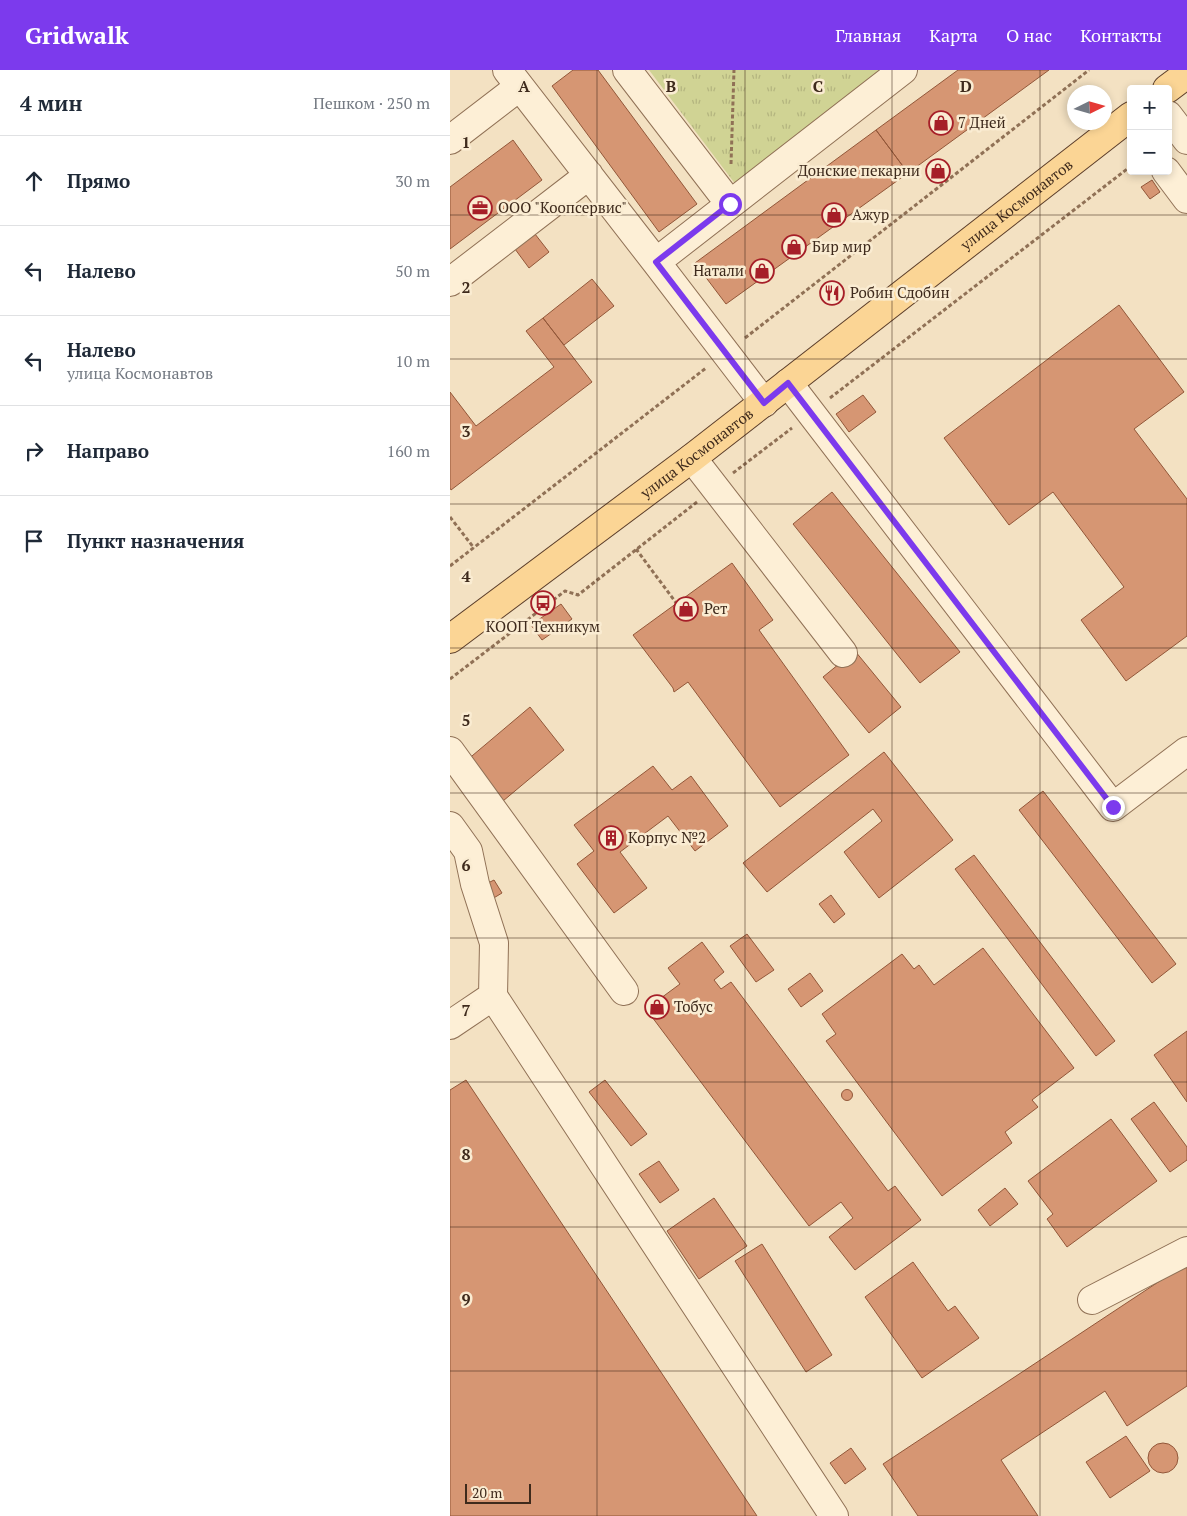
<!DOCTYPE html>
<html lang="ru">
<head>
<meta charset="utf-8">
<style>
  :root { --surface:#fff; --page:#f6f6f7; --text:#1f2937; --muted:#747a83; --line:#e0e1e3; --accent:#7c3aed }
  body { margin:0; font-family:"PT Serif",serif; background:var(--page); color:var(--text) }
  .controls { position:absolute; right:15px; top:15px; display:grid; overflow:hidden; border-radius:5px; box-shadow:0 2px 8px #0003 }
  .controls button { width:45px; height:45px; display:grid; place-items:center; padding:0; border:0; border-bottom:1px solid var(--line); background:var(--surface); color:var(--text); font:25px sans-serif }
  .compass { position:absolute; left:617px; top:15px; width:45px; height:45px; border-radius:50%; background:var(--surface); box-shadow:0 2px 8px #0003; rotate:85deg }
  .scale { position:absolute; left:15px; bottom:12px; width:66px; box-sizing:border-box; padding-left:5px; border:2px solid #3e2a1c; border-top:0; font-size:14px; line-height:18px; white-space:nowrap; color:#3e2a1c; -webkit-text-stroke:4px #faecd2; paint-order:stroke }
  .stop { position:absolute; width:15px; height:15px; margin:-11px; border:4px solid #7c3aed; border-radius:50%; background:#fff }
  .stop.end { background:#7c3aed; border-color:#fff; box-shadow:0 1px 5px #0008 }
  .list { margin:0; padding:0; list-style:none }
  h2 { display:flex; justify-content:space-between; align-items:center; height:65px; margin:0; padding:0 20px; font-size:21px }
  h2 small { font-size:16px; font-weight:400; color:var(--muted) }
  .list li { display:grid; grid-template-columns:32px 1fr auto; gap:15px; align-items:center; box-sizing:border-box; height:90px; padding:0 20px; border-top:1px solid var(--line) }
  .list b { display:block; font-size:19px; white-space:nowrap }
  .list p { margin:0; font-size:16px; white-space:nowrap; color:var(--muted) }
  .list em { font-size:16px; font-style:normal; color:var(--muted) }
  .icon { flex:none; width:28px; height:28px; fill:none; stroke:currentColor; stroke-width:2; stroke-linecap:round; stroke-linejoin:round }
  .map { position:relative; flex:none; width:737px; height:1446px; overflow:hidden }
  header { display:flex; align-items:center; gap:30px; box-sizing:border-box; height:70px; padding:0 25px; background:var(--accent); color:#fff }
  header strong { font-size:24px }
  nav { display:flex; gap:28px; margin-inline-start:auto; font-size:18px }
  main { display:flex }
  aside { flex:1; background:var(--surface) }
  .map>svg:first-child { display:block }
  .grass { fill:url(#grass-tufts) }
  .building { fill:#d69673; stroke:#925739 }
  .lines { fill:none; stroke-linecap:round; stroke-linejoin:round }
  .minor-casing { stroke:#907156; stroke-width:30 }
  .major-casing { stroke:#5d3f2b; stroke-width:30 }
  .path { stroke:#907156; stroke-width:3; stroke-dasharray:4 2.5; stroke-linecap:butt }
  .minor { stroke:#fdefd6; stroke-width:28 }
  .major { stroke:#fbd595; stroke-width:28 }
  .route { stroke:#7c3aed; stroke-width:6 }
  .grid { fill:none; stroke:#3e2a1c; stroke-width:1; stroke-opacity:0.55 }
  .labels { text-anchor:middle; stroke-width:5; stroke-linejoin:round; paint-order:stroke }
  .poi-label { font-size:15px; fill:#3e2a1c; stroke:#faecd2; text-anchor:start }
  .street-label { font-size:15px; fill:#3e2a1c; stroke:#faecd2 }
  .grid-label { font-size:16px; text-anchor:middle; font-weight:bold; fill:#3e2a1c; stroke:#faecd2; stroke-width:5; stroke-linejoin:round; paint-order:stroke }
</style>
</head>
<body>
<header>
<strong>Gridwalk</strong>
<nav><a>Главная</a><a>Карта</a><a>О нас</a><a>Контакты</a></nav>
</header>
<main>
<aside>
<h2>4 мин<small>Пешком · 250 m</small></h2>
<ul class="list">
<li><svg class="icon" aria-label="ahead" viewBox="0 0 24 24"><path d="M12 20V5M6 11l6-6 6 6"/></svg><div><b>Прямо</b></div><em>30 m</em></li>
<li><svg class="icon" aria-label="left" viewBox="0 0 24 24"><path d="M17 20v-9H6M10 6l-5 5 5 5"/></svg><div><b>Налево</b></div><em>50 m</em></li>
<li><svg class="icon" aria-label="left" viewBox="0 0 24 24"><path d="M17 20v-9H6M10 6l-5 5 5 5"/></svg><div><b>Налево</b><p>улица Космонавтов</p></div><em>10 m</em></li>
<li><svg class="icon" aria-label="right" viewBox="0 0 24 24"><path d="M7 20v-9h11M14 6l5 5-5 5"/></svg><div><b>Направо</b></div><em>160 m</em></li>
<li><svg class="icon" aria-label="arrive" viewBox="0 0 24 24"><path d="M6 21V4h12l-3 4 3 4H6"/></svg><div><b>Пункт назначения</b></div></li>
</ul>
</aside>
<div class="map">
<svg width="737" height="1446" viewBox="0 0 737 1446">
  <defs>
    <pattern id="grass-tufts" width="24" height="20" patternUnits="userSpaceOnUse" patternTransform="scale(1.25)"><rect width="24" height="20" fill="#d0d394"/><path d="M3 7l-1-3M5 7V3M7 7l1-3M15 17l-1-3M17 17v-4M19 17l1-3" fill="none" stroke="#b4b57f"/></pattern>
  </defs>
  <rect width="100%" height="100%" fill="#f3e1c2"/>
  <path class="grass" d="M199,0H436L286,115Z"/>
  <path class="building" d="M123,0H148L247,134L209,162L102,16Z
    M508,0H599L458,103L426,60Z
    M426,60L458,103L276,234L245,193Z
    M63,70L92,110L0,179V117Z
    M702,110L710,122L700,129L691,117Z
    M85,164L99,182L79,198L65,179Z
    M142,209L164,236L114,275L93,248Z
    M669,235L734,322L684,359L737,429V566L676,611L631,550L674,517L603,422L559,455L494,368Z
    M93,248L142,312L1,420L0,418V322L26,356L104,297L76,261Z
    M413,325L426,342L399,362L386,344Z
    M382,422L510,582L470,613L343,454Z
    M282,493L323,550L309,560L399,685L330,737L238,612L224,622L223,618L183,565Z
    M111,534L122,549L92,570L81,555Z
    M405,581L451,637L419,663L373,607Z
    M80,637L114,680L53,731L16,691Z
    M434,682L503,770L429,828L394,782L432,751L423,739L317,822L293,793Z
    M203,696L222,720L241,706L278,756L245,781L218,746L170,782L197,818L164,843L127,794L144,781L124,755Z
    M593,721L726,894L702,913L569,740Z
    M524,785L665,971L646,986L505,799Z
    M44,810L52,823L42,829L34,815Z
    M381,825L395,844L384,853L369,834Z
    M297,864L324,900L306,912L280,876Z
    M252,872L274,902L264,910L271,919L281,912L438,1121L445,1116L471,1150L405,1200L379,1167L403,1148L391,1132L359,1156L196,939L230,914L218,898Z
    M533,878L624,998L582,1030L588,1037L555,1062L562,1073L492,1126L376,971L386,964L372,944L452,884L464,899L469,895L484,915Z
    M360,903L373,921L351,937L338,919Z
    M737,961V1032L704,985Z
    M16,1010L307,1446H0V1020Z
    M155,1010L197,1064L181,1076L139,1022Z
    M391.5 1025a5.5 5.5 0 1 1 11 0a5.5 5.5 0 1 1-11 0Z
    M704,1032L737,1077V1090L720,1102L681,1049Z
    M661,1049L707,1111L617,1177L597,1149L603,1144L578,1111Z
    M209,1091L229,1120L210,1133L189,1104Z
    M555,1118L568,1134L540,1156L528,1140Z
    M264,1128L297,1176L249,1209L217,1161Z
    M312,1174L382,1285L356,1302L285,1191Z
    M463,1192L498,1241L505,1236L529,1268L472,1308L415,1227Z
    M737,1193V1316L677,1356L655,1321L551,1390L588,1446H468L433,1394Z
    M676,1366L700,1401L660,1428L636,1392Z
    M698 1388a15 15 0 1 1 30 0a15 15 0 1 1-30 0Z
    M401,1378L416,1399L395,1414L380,1393Z"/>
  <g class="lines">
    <g class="minor-casing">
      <path id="minor" d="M57,0L206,192L314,333
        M177,0L280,134
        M718,45L737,70
        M0,70L69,17
        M716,101L737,129
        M206,192L453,0
        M0,212L139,105
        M338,313L663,737L737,681
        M242,388L393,583
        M0,681L174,921
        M0,756L18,781L25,814L44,873L43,926L384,1446
        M0,955L43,926
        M642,1230L737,1181"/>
    </g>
    <g class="major-casing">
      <g id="major">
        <path d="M717,19L737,4"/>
        <path id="s1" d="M0,569L242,388L681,46"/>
      </g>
    </g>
    <path class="path" d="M281,94L284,0
      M295,268L639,0
      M380,328L681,96
      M283,403L342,358
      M0,447L24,478
      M186,479L227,534
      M0,496L256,298
      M0,609L115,521L128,525L247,432"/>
    <use href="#minor" class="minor"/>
    <use href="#major" class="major"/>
  </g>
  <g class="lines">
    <path class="route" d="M280,134L206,192L314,333L338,313L663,737"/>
  </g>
  <path class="grid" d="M147,0V1446M295,0V1446M442,0V1446M590,0V1446M0,145H737M0,289H737M0,434H737M0,578H737M0,723H737M0,868H737M0,1012H737M0,1157H737M0,1301H737"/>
  <defs>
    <g id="shop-ring" transform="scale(1.25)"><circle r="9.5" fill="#faecd2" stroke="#a61f28" stroke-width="1.5"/><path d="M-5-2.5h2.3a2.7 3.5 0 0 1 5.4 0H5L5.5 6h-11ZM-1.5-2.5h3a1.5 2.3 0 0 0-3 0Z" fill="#a61f28"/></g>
    <g id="office-ring" transform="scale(1.25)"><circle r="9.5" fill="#faecd2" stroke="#a61f28" stroke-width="1.5"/><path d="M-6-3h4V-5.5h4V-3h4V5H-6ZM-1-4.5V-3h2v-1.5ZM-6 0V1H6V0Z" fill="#a61f28"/></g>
    <g id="restaurant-ring" transform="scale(1.25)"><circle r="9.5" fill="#faecd2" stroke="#a61f28" stroke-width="1.5"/><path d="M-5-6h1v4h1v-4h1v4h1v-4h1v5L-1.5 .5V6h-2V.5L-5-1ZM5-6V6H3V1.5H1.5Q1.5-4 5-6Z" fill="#a61f28"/></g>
    <g id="bus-ring" transform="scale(1.25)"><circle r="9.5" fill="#faecd2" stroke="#a61f28" stroke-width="1.5"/><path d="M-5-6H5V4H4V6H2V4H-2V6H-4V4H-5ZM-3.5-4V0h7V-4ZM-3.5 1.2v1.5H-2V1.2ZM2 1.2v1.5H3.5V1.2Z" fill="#a61f28"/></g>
    <g id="building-ring" transform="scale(1.25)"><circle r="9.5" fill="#faecd2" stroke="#a61f28" stroke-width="1.5"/><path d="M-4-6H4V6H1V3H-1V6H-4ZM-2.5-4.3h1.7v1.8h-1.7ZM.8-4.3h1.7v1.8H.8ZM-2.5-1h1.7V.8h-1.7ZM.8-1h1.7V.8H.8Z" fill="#a61f28"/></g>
  </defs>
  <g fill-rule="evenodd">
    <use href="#shop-ring" x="491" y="53"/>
    <use href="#shop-ring" x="488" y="101"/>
    <use href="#office-ring" x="30" y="138"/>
    <use href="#shop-ring" x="384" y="145"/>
    <use href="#shop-ring" x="344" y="177"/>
    <use href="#shop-ring" x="312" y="201"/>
    <use href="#restaurant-ring" x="382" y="223"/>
    <use href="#bus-ring" x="93" y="533"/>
    <use href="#shop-ring" x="236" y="539"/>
    <use href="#building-ring" x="161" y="768"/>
    <use href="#shop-ring" x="207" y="937"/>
  </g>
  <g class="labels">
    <g class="poi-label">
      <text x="508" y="58">7 Дней</text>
      <text x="470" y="106" text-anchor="end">Донские пекарни</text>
      <text x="48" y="143">ООО "Коопсервис"</text>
      <text x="402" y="150">Ажур</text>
      <text x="362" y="182">Бир мир</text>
      <text x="294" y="206" text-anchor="end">Натали</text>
      <text x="400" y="228">Робин Сдобин</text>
      <text x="254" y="544">Рет</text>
      <text x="93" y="562" text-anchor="middle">КООП Техникум</text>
      <text x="178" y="773">Корпус №2</text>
      <text x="224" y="942">Тобус</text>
    </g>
    <g class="street-label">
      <text dy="5" stroke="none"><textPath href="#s1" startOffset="714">улица Космонавтов</textPath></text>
      <text dy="5" stroke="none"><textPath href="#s1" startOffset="309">улица Космонавтов</textPath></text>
    </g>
  </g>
  <g class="grid-label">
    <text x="74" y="22">A</text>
    <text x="221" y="22">B</text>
    <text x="368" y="22">C</text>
    <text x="516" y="22">D</text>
    <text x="16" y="78">1</text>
    <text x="16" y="223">2</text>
    <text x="16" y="367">3</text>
    <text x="16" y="512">4</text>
    <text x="16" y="656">5</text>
    <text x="16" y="801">6</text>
    <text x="16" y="946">7</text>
    <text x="16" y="1090">8</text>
    <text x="16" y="1235">9</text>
  </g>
</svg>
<div class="controls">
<button>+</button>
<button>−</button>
</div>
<svg class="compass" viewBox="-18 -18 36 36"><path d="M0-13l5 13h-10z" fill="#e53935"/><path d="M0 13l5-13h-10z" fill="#747a83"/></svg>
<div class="scale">20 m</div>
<div class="stop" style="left:280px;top:134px"></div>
<div class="stop end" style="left:663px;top:737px"></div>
</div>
</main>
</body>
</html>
